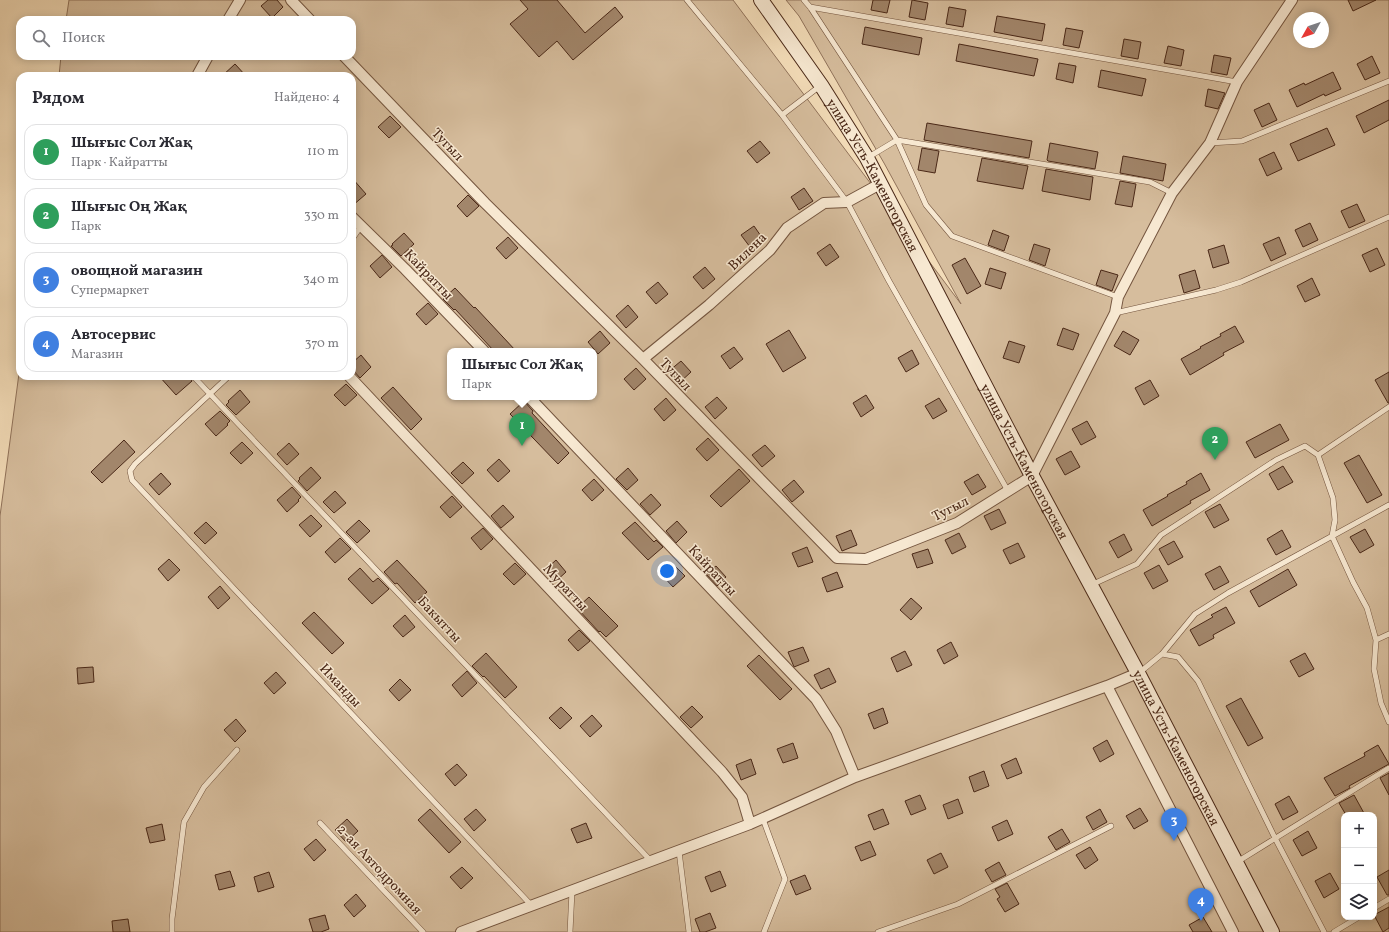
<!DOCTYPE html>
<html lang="ru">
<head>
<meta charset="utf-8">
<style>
  :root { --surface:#fff; --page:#f2f2f3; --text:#2b2b33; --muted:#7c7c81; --line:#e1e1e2; --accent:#8f2418 }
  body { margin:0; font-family:Vollkorn,serif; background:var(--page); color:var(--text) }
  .controls { position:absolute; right:12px; bottom:12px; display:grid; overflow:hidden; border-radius:8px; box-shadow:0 2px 10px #0003 }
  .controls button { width:36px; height:36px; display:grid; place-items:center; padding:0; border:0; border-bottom:1px solid var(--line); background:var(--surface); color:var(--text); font:20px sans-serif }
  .compass { position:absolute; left:1293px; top:12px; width:36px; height:36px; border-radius:50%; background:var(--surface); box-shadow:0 2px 10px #0003; rotate:230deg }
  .you { position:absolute; left:667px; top:571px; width:14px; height:14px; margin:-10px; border:3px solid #fff; border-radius:50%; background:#1a73e8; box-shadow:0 0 0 6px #1a73e833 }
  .badge { display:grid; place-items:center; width:26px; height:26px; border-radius:50%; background:var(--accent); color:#fff; font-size:13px; font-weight:700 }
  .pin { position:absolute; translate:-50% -33px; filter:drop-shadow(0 1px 2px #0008) }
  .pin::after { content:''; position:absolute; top:21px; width:14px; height:12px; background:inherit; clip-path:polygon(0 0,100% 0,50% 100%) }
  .popup { position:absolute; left:447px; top:348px; width:150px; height:52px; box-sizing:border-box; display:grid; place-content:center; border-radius:8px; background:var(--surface); filter:drop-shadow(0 1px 3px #0005); font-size:13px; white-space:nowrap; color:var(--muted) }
  .popup b { font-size:15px; color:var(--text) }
  .popup::after { content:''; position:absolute; left:50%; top:100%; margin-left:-8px; border:8px solid transparent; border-top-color:var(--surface) }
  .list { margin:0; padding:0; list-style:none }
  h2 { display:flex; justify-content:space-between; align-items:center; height:52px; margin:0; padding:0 16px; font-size:17px }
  h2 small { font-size:13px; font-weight:400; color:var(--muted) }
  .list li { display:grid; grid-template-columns:26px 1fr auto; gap:12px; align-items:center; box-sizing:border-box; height:56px; margin:0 8px 8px; padding:0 8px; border:1px solid var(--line); border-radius:12px }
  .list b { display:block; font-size:15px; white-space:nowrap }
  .list p { margin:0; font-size:13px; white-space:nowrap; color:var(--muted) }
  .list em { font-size:13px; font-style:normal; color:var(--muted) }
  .icon { flex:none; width:22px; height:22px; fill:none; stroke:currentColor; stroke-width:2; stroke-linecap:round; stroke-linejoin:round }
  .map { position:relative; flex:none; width:1389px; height:932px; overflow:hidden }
  .search { position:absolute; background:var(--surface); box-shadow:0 2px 10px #0003; left:16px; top:16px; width:340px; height:44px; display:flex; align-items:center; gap:10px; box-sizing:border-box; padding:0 14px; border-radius:12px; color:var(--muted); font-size:15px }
  .panel { position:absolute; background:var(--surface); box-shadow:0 2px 10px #0003; left:16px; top:72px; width:340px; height:308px; border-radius:12px }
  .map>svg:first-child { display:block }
  .green { fill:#d6bd9d; stroke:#90725a; fill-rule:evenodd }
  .building { fill:#a2866b; stroke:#4a2817 }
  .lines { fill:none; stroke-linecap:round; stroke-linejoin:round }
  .lane-casing { stroke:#74553f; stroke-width:6 }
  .street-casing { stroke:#74553f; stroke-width:12 }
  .secondary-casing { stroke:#4a2817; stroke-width:16 }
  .lane { stroke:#f7e8d1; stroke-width:5 }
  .street { stroke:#f7e8d1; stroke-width:10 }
  .secondary { stroke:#f7e8d1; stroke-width:14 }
  .labels { text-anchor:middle; stroke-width:3; stroke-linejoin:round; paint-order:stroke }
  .street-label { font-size:14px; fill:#4a2817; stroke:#f7e8d1 }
</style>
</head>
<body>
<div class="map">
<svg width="1389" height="932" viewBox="0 0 1389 932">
  <rect width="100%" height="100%" fill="#f3dcb8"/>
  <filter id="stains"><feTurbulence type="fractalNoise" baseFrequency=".005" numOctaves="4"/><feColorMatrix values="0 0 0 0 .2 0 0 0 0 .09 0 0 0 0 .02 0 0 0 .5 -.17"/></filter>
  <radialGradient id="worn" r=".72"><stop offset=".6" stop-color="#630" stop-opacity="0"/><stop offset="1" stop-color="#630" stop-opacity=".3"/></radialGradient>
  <path class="green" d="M69,0H733L961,304L884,163L799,16L786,0H1389V932H0V516L20,366V376H352V76H59L61,56H352V20H66ZM1299,18H1323V42H1299ZM450,351H594V397H450ZM1344,815H1374V917H1344Z"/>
  <path class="building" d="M268,0H277L283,7L272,18L261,6Z
    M520,0H557L585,33L615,7L623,17L573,60L557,41L539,57L510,24L528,9Z
    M873,0H890L887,13L871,10Z
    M912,0L928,3L925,20L909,17Z
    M1348,0H1376L1353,11Z
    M949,7L966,10L963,27L946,24Z
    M997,16L1045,24L1042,41L994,32Z
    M865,27L922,38L919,55L862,44Z
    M1066,28L1083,31L1079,48L1063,45Z
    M1124,39L1141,42L1138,59L1121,56Z
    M959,44L1038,59L1034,76L956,61Z
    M1168,46L1184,50L1181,66L1164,63Z
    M1214,55L1231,58L1227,75L1211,72Z
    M1372,56L1380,73L1365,80L1357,64Z
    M1059,63L1076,66L1073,83L1056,79Z
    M235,64L246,76H222Z
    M1101,70L1146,79L1142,96L1098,87Z
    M1333,72L1341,89L1325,96L1324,94L1297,107L1289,90L1304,83L1305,85Z
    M1208,89L1225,93L1218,109L1205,106Z
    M1389,100V120L1364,133L1356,116Z
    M1269,103L1277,120L1262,127L1254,110Z
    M390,116L401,127L389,138L378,127Z
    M927,123L1032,141L1029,158L924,140Z
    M1327,128L1335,145L1298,161L1290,144Z
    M760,141L770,153L757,163L747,151Z
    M1050,143L1098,152L1095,169L1048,161L1047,160Z
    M922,148L939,151L935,173L918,170Z
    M1274,152L1282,169L1267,176L1259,159Z
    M1123,156L1166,164L1163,181L1120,173Z
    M982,158L1028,166L1023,189L977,181Z
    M1046,169L1093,177L1090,200L1042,191Z
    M352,178L366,194L352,206Z
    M1120,181L1136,184L1132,207L1115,204Z
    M804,188L813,201L799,210L791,197Z
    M468,195L479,206L467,217L457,206Z
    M1357,204L1365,221L1349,228L1341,211Z
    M1310,223L1318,240L1303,247L1295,230Z
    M754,226L763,239L750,247L741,235Z
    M993,230L1009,236L1004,251L988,245Z
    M404,233L414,244L401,256L391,246L393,245L392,244Z
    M508,237L518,248L506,259L496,248Z
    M1279,237L1286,254L1271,261L1263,244Z
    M830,244L839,257L826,266L817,253Z
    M1034,244L1050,249L1045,266L1029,260Z
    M1224,245L1229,263L1213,268L1208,250Z
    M1377,248L1385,265L1370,272L1362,255Z
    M382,255L392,267L380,278L370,266Z
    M965,258L981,286L967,294L952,265Z
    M705,267L715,279L703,289L693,277Z
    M990,268L1006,273L1001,289L985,284Z
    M1101,270L1118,275L1112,291L1096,285Z
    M1195,270L1200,288L1184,293L1179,275Z
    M1312,278L1320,295L1305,302L1297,286Z
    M658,282L668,294L656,304L646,292Z
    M455,288L474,308L475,307L516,351H494L455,309L454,310L443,299Z
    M428,303L438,314L426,325L416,314Z
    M628,305L638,317L626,328L616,316Z
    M1235,326L1244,342L1223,353L1224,355L1190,375L1181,359L1201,348L1200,347L1221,336L1220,334Z
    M1063,328L1079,334L1073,350L1057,345Z
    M789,330L806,358L783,372L766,344Z
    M600,331L610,343L598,354L588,342Z
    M1123,331L1139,340L1130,355L1114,346Z
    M1009,341L1025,346L1019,363L1003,358Z
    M734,347L743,359L730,369L721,356Z
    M912,350L919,364L906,372L898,358Z
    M361,355L371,367L360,378L352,369V363Z
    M681,361L691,372L679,383L669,371Z
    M636,368L646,379L634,390L624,379Z
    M1389,372V403H1388L1375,380Z
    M159,376H189L192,381L176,395Z
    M1150,380L1159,396L1144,405L1135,388Z
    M346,384L357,395L345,406L334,395Z
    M393,387L422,419L411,430L381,398Z
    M240,390L250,402L236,415L226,405L229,402L228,401Z
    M866,395L874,408L861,417L853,403Z
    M717,397L727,408L715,419L705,407Z
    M666,398L676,410L664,421L654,409Z
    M939,398L947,411L933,419L925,406Z
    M524,401L533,411L532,413L569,453L558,464L510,414Z
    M220,411L230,421L227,424L228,425L216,436L205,424Z
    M1087,421L1096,437L1081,445L1072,429Z
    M1280,424L1289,440L1255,458L1246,442Z
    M708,438L719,450L707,461L696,449Z
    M124,440L135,452L102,483L91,472Z
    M242,442L253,453L241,464L230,453Z
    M289,443L299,454L287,465L277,454Z
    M765,445L775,456L762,467L752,455Z
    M1071,451L1080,467L1065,475L1056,459Z
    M1359,455L1382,495L1367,503L1344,463Z
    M499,459L510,471L498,482L487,470Z
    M463,462L474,473L462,484L451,473Z
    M1283,466L1293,482L1278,490L1269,474Z
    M311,467L321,478L307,491L298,481L300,479L299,478Z
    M628,468L638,480L627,490L616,479Z
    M739,469L750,481L721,507L710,496Z
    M161,473L171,484L159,495L149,484Z
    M1201,473L1210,490L1190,501L1191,503L1152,526L1143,510L1168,496L1167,495L1187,484L1186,482Z
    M978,474L986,487L972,495L964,482Z
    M594,479L604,490L592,501L582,490Z
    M794,480L804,492L792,502L782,490Z
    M292,487L301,497L298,500L299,501L287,512L277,500Z
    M335,491L346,503L334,513L323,502Z
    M651,494L661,505L650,515L640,504Z
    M452,496L462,507L450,518L440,507Z
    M1220,504L1229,520L1214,528L1205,512Z
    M503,505L514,517L501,528L491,516Z
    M999,509L1006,523L991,530L984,516Z
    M311,515L322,526L310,537L299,525Z
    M359,520L370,531L357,543L346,532Z
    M677,521L687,532L676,543L666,531Z
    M206,522L217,533L205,544L194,533Z
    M635,522L654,542L656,540L663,547L648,560L622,533Z
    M483,528L493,539L481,550L471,538Z
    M1365,529L1374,545L1360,553L1350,537Z
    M851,530L857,545L842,551L836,536Z
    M1282,530L1291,547L1276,555L1267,539Z
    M959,533L966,547L952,554L945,540Z
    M1124,534L1132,550L1118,558L1109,542Z
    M340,538L351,549L335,563L325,552Z
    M1174,541L1183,557L1168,565L1159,549Z
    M1018,543L1025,557L1010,564L1003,550Z
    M807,547L813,562L798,567L792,553Z
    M928,549L933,563L917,568L912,554Z
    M169,559L180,570L168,581L158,569Z
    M397,560L427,592L415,603L397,583L395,584L384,572Z
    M556,560L566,572L555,582L544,571Z
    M515,563L526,574L514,585L503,574Z
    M674,565L685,576L673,587L662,575Z
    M1159,565L1168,581L1153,589L1144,573Z
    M716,566L726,577L717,586L706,574Z
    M1220,566L1229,582L1214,590L1205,574Z
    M360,568L373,582L378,578L389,589L372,604L348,579Z
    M1288,569L1297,585L1259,607L1250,591Z
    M837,572L843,587L827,592L822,578Z
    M220,586L230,598L218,609L208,597Z
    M589,597L618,626L606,637L600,631L599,632L577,608Z
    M911,598L922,608L911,620L900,610Z
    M1226,607L1235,623L1213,635L1214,638L1199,646L1190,630L1213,617L1211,615Z
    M314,612L344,643L332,654L302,623Z
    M405,615L415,627L403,637L393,626Z
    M579,630L590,641L578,651L568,640Z
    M951,642L958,656L944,664L937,650Z
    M803,647L809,661L794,667L788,652Z
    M905,651L912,665L897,672L891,658Z
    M486,653L517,687L505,698L484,676L483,677L472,666Z
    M1305,653L1314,669L1299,677L1290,661Z
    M759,655L792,689L780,700L747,666Z
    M93,667L94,682L78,684L77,668Z
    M829,668L836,682L821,689L814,675Z
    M467,671L477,683L462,697L452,685Z
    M276,672L286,683L274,694L264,683Z
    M400,679L411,690L399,701L389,690Z
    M1241,698L1263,738L1248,746L1226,706Z
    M692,706L703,717L691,728L680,717Z
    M561,707L572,718L560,729L549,718Z
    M883,708L888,723L874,729L868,714Z
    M592,715L602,726L590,737L580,726Z
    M236,719L246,731L235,742L224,730Z
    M1107,740L1114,754L1100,762L1093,748Z
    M793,743L798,758L783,763L777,749Z
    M1378,745L1389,764L1349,786L1350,788L1335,796L1324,778L1365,756L1364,753Z
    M1016,758L1022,773L1007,779L1001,765Z
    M751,759L756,774L741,780L736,765Z
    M457,764L467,775L455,786L445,774Z
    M984,771L989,786L974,792L969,777Z
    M1389,773V795L1380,778Z
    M920,795L926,809L911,815L905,801Z
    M1354,795L1365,815H1346L1339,803Z
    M1289,796L1298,812L1283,820L1275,804Z
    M958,799L963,813L948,819L943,805Z
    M1140,808L1148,821L1134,829L1126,816Z
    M430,809L461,842L449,853L418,820Z
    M476,809L486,820L474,831L464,819Z
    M883,809L889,824L874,830L868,815Z
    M1100,809L1107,822L1093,830L1086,817Z
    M347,819L358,831L346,842L335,830Z
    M1007,820L1013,834L998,841L992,827Z
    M586,823L592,838L577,843L571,829Z
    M162,824L165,840L150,843L146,828Z
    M1062,829L1070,842L1056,850L1048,837Z
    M1308,831L1317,848L1302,856L1293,840Z
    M316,839L326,850L314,861L304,849Z
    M870,841L876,855L861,861L855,847Z
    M1090,847L1098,860L1085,869L1076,855Z
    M941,853L948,867L934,874L927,860Z
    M999,862L1006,875L992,882L985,870Z
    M462,867L473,878L461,889L450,877Z
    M1389,870V895H1387L1377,877Z
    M230,871L235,886L219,890L215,875Z
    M720,871L726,886L711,892L705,877Z
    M269,872L274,887L258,892L254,877Z
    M1330,873L1339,889L1324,898L1315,881Z
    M805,875L811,889L796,895L790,881Z
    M1007,883L1019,904L1005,912L997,899L1000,897L995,889Z
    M356,894L366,906L354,917L344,905Z
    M1389,907V928L1383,932L1374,915Z
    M710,913L716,928L705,932H700L695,919Z
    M325,915L329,929L321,932H313L309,919Z
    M1203,917L1212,932H1193L1189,925Z
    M128,919L130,932H113L112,921Z"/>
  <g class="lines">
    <g class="lane-casing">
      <path id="lane" d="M687,0L782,115L847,202L889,281L1008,491
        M804,0L810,7L897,140L926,205L952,236L1118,297
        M810,7L1237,82
        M782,115L820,86
        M1210,143L1242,141L1389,81
        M867,158L897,140L1150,182L1172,193
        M352,239L361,226
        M1115,313L1216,290L1241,282L1389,217
        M193,376L651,861
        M229,376L135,464L130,471L132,480L532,906
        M1389,407L1318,455L1333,498L1335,520L1332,536L1353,582L1367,608L1376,640L1374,669L1381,703L1389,722
        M1091,585L1137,564L1161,535L1276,460L1305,446L1318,455
        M1376,640L1389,634
        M1162,654L1178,657L1198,681L1275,838L1324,932
        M1139,673L1162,654L1195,614L1228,593L1389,505
        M763,819L785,879L764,932
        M320,823L423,932
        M679,851L689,932
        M1237,862L1389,768
        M1374,908L1389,899
        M172,932V919L184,822L204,787L237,750
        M570,932L572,891
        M878,932L958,904L1111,826
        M1334,932L1359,917"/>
    </g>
    <g class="street-casing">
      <path id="street" d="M291,0L310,20
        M228,20L240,0
        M344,56L485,203L643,359L837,558L866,559L957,523L1032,476L1115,313L1118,297L1172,193L1210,143L1237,82L1292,0
        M197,76L208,56
        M352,217L405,269L484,351
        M643,359L709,305L770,250L787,228L824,203L847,202L880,184
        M349,376L722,772L742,797L750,824
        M529,397L816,699L836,731L855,777
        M1107,686L1233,932
        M461,932L750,824L855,777L1107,686L1138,673"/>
    </g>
    <g class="secondary-casing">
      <g id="secondary">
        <path id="s1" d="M761,0L821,85L867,158L1032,476L1138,673L1272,932"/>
      </g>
    </g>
    <use href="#lane" class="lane"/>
    <use href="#street" class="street"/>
    <use href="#secondary" class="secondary"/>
  </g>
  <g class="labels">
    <g class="street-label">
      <text transform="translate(448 144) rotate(46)" y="5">Тугыл</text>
      <text dy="5" stroke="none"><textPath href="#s1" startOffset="208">улица Усть-Каменогорская</textPath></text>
      <text transform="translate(747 251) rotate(-44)" y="5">Вилена</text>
      <text transform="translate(429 274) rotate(46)" y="5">Кайратты</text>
      <text transform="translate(676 374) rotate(46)" y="5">Тугыл</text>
      <text dy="5" stroke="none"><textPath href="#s1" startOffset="532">улица Усть-Каменогорская</textPath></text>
      <text transform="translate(950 508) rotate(-27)" y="5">Тугыл</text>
      <text transform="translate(713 570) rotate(47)" y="5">Кайратты</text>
      <text transform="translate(566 587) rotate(47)" y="5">Муратты</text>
      <text transform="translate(440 619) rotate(47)" y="5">Бакытты</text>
      <text transform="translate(341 685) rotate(47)" y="5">Иманды</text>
      <text dy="5" stroke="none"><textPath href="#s1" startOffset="856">улица Усть-Каменогорская</textPath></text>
      <text transform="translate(380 869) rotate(47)" y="5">2-ая Автодромная</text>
    </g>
  </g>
  <rect width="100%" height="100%" filter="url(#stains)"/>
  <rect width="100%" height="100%" fill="url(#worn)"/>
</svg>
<div class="controls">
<button>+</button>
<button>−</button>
<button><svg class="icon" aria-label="layers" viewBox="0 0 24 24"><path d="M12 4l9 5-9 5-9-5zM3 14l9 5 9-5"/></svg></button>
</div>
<svg class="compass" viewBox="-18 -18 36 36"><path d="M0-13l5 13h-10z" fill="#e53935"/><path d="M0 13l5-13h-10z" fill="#7c7c81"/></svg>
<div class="you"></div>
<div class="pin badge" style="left:522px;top:446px;background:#2e9e5b">1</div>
<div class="popup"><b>Шығыс Сол Жақ</b>Парк</div>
<div class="pin badge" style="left:1215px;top:460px;background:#2e9e5b">2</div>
<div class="pin badge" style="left:1174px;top:841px;background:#3f7fe0">3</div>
<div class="pin badge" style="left:1201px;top:921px;background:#3f7fe0">4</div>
<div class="search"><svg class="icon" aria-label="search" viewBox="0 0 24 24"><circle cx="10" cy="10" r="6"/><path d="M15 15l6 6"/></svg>Поиск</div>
<section class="panel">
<h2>Рядом<small>Найдено: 4</small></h2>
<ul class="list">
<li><span class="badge" style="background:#2e9e5b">1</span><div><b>Шығыс Сол Жақ</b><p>Парк · Кайратты</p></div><em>110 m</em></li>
<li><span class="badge" style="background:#2e9e5b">2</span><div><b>Шығыс Оң Жақ</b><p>Парк</p></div><em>330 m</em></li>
<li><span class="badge" style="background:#3f7fe0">3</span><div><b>овощной магазин</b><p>Супермаркет</p></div><em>340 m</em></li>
<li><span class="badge" style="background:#3f7fe0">4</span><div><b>Автосервис</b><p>Магазин</p></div><em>370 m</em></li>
</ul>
</section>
</div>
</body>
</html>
